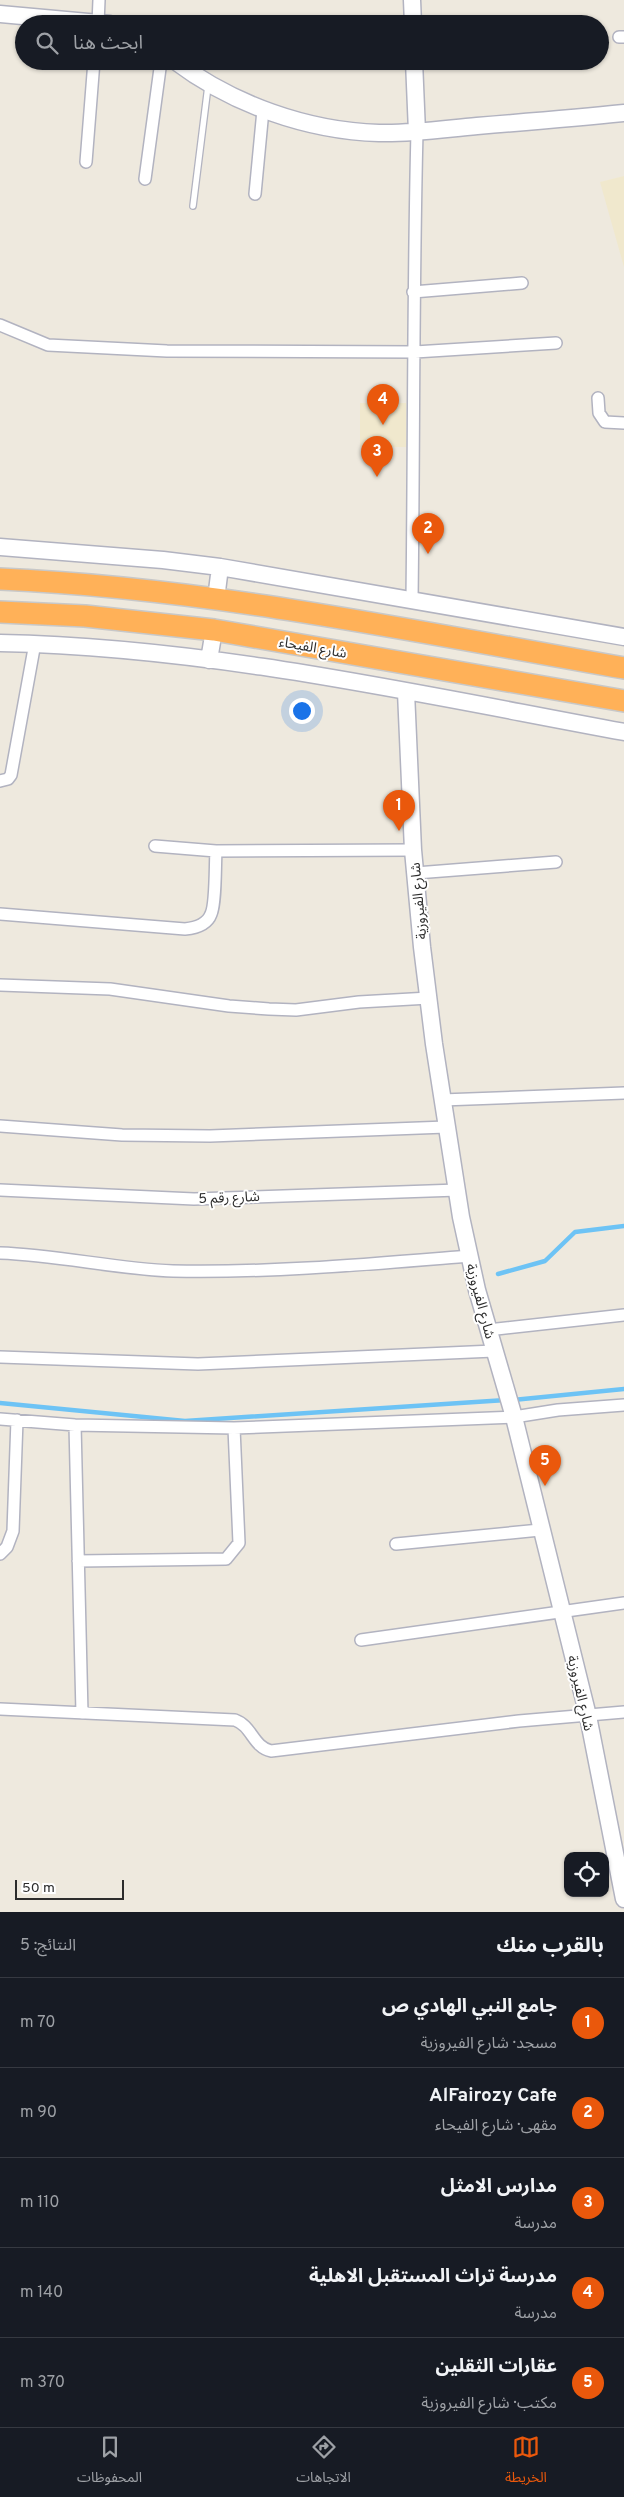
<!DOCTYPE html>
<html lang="ar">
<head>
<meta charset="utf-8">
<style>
  :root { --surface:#171b24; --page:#20242c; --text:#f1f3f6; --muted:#9ea1a6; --line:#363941; --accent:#ea580c }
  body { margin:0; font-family:Overpass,"Noto Sans Arabic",sans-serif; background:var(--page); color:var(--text); direction:rtl }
  .controls { position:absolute; right:15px; bottom:15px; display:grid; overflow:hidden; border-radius:10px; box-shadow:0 1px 4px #0004 }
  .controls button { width:45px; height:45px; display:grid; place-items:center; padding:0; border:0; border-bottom:1px solid var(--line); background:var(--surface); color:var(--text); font:25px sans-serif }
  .scale { position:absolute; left:15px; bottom:12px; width:109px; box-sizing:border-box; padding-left:5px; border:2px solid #2c2c2c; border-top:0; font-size:14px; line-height:18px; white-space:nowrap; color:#2c2c2c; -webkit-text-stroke:4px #fff; paint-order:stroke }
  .you { position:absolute; left:301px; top:710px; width:18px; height:18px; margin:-12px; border:4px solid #fff; border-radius:50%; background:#1a73e8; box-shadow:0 0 0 8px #1a73e833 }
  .badge { display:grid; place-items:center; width:32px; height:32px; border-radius:50%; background:var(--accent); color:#fff; font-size:16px; font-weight:700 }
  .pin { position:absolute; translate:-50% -41px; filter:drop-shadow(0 1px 2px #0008) }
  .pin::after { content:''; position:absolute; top:26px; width:18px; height:15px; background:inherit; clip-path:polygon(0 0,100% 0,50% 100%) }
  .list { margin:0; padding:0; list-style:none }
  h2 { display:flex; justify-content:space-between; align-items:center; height:65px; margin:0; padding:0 20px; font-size:21px }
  h2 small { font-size:16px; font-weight:400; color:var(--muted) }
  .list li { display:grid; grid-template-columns:32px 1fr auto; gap:15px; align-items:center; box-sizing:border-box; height:90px; padding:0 20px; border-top:1px solid var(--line) }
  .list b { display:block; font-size:19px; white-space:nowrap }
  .list p { margin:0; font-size:16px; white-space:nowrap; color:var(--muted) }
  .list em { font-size:16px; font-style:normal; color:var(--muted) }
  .icon { flex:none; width:28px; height:28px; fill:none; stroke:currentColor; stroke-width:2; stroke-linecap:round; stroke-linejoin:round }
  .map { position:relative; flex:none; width:624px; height:1912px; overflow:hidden; direction:ltr }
  .search { position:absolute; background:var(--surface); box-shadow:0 1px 4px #0004; left:15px; right:15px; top:15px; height:55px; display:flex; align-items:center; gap:12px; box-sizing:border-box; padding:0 18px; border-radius:28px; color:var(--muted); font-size:19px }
  .sheet { height:515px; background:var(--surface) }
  nav { display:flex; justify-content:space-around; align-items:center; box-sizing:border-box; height:70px; border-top:1px solid var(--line); background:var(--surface); font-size:14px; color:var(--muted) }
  nav a { display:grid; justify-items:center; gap:2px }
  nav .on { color:var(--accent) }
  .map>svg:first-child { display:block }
  .education { fill:#f0e8cd }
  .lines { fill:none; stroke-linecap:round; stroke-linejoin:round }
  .stream { stroke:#6dc3f5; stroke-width:4.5 }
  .lane-casing { stroke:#b2b3c0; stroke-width:8 }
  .street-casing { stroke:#b2b3c0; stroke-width:14 }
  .secondary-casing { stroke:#b2b3c0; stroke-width:19 }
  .highway-casing { stroke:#c8c8c8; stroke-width:24 }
  .lane { stroke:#fff; stroke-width:5.5 }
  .street { stroke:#fff; stroke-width:11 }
  .secondary { stroke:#fff; stroke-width:16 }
  .highway { stroke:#ffb158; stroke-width:21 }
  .labels { text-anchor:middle; stroke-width:4; stroke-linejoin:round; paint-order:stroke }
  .street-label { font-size:14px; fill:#2c2c2c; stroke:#fff }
</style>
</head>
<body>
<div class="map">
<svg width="624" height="1912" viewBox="0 0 624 1912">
  <rect width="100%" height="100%" fill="#eee9de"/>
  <path class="education" d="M624,176V267L600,182Z
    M360,403H406V447H360Z"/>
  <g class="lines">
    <path class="stream" d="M498,1274L545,1261L575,1232L624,1226
      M513,1400L624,1389
      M0,1403L185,1421L506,1400"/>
    <g class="lane-casing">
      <path id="lane" d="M193,206L208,86"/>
    </g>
    <g class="street-casing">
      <path id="street" d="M98,24L99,0
        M619,37H624
        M86,162L94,61
        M145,179L161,61
        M255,194L263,110
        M413,292L522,283
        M0,325L48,345L167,351L415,352L556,343
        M598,398L599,413L605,422L624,423
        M412,599C414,443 413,288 417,132
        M0,781L8,779L11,775L35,643
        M155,846L216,851L413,850
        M416,873L556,862
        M0,914L185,929C195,928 207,925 211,914C216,904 215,865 216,851
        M0,985L110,989L229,1006L269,1009L296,1010L359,1002L429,998
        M442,1100L624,1093
        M0,1126L122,1135L210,1136L446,1127
        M0,1190L194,1199L458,1190
        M0,1253C58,1255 116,1269 173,1271C272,1273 370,1264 469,1256
        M488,1330L624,1315
        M0,1357L198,1364L494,1351
        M0,1419L75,1425L234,1428L514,1417L558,1410L624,1405
        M75,1425L82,1713
        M396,1544L540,1530
        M0,1554L7,1547L13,1531L17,1420
        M78,1561L226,1559L239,1543L234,1428
        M361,1640L624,1603
        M0,1709L235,1720C252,1726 253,1747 271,1751L519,1721L624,1712"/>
    </g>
    <g class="secondary-casing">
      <path id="secondary" d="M412,0L413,24
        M0,14L110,24
        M175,61C232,104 307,131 379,133C412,134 444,129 477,126C526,122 575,118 624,113
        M414,61L417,132
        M0,547L163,560L220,567L624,637
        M216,599L220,567
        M0,643C210,647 418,694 624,732
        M209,660L214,630
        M406,692L413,850L422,947L434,1044L461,1217L477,1290L514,1417L588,1716L624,1899"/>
    </g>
    <g class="highway-casing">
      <path id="highway" d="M0,579C210,588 417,632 624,668
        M0,612L85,616L214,630L624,701"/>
    </g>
    <use href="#lane" class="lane"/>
    <use href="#street" class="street"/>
    <use href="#secondary" class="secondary"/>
    <use href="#highway" class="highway"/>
  </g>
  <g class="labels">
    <g class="street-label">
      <text transform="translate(313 647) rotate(10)" y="5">شارع الفيحاء</text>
      <text transform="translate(418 901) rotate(-95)" y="5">شارع الفيروزية</text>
      <text transform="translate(229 1197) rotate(-2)" y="5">شارع رقم 5</text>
      <text transform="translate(481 1301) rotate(75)" y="5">شارع الفيروزية</text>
      <text transform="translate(581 1693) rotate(77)" y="5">شارع الفيروزية</text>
    </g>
  </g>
</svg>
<div class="controls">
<button><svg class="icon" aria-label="locate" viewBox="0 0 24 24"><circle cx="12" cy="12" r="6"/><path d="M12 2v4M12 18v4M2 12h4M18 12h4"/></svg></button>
</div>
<div class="scale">50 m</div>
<div class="you"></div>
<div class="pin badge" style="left:399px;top:831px">1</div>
<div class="pin badge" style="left:428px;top:554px">2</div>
<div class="pin badge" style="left:377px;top:477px">3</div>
<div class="pin badge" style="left:383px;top:425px">4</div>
<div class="pin badge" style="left:545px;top:1486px">5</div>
<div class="search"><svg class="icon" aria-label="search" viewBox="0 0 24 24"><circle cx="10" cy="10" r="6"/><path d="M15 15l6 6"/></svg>ابحث هنا</div>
</div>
<section class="sheet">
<h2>بالقرب منك<small>النتائج: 5</small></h2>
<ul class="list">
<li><span class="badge">1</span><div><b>جامع النبي الهادي ص</b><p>مسجد · شارع الفيروزية</p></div><em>70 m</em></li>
<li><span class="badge">2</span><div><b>AlFairozy Cafe</b><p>مقهى · شارع الفيحاء</p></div><em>90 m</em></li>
<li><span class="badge">3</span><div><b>مدارس الامثل</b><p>مدرسة</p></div><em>110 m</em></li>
<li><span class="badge">4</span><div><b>مدرسة تراث المستقبل الاهلية</b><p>مدرسة</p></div><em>140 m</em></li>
<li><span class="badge">5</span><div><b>عقارات الثقلين</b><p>مكتب · شارع الفيروزية</p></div><em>370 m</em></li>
</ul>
</section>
<nav>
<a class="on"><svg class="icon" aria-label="map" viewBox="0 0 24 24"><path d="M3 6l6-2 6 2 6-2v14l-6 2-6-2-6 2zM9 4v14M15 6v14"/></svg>الخريطة</a>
<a><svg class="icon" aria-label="directions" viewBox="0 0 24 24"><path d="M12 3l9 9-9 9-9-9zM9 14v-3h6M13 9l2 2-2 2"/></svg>الاتجاهات</a>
<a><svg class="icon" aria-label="saved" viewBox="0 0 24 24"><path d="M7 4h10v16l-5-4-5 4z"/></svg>المحفوظات</a>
</nav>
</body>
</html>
